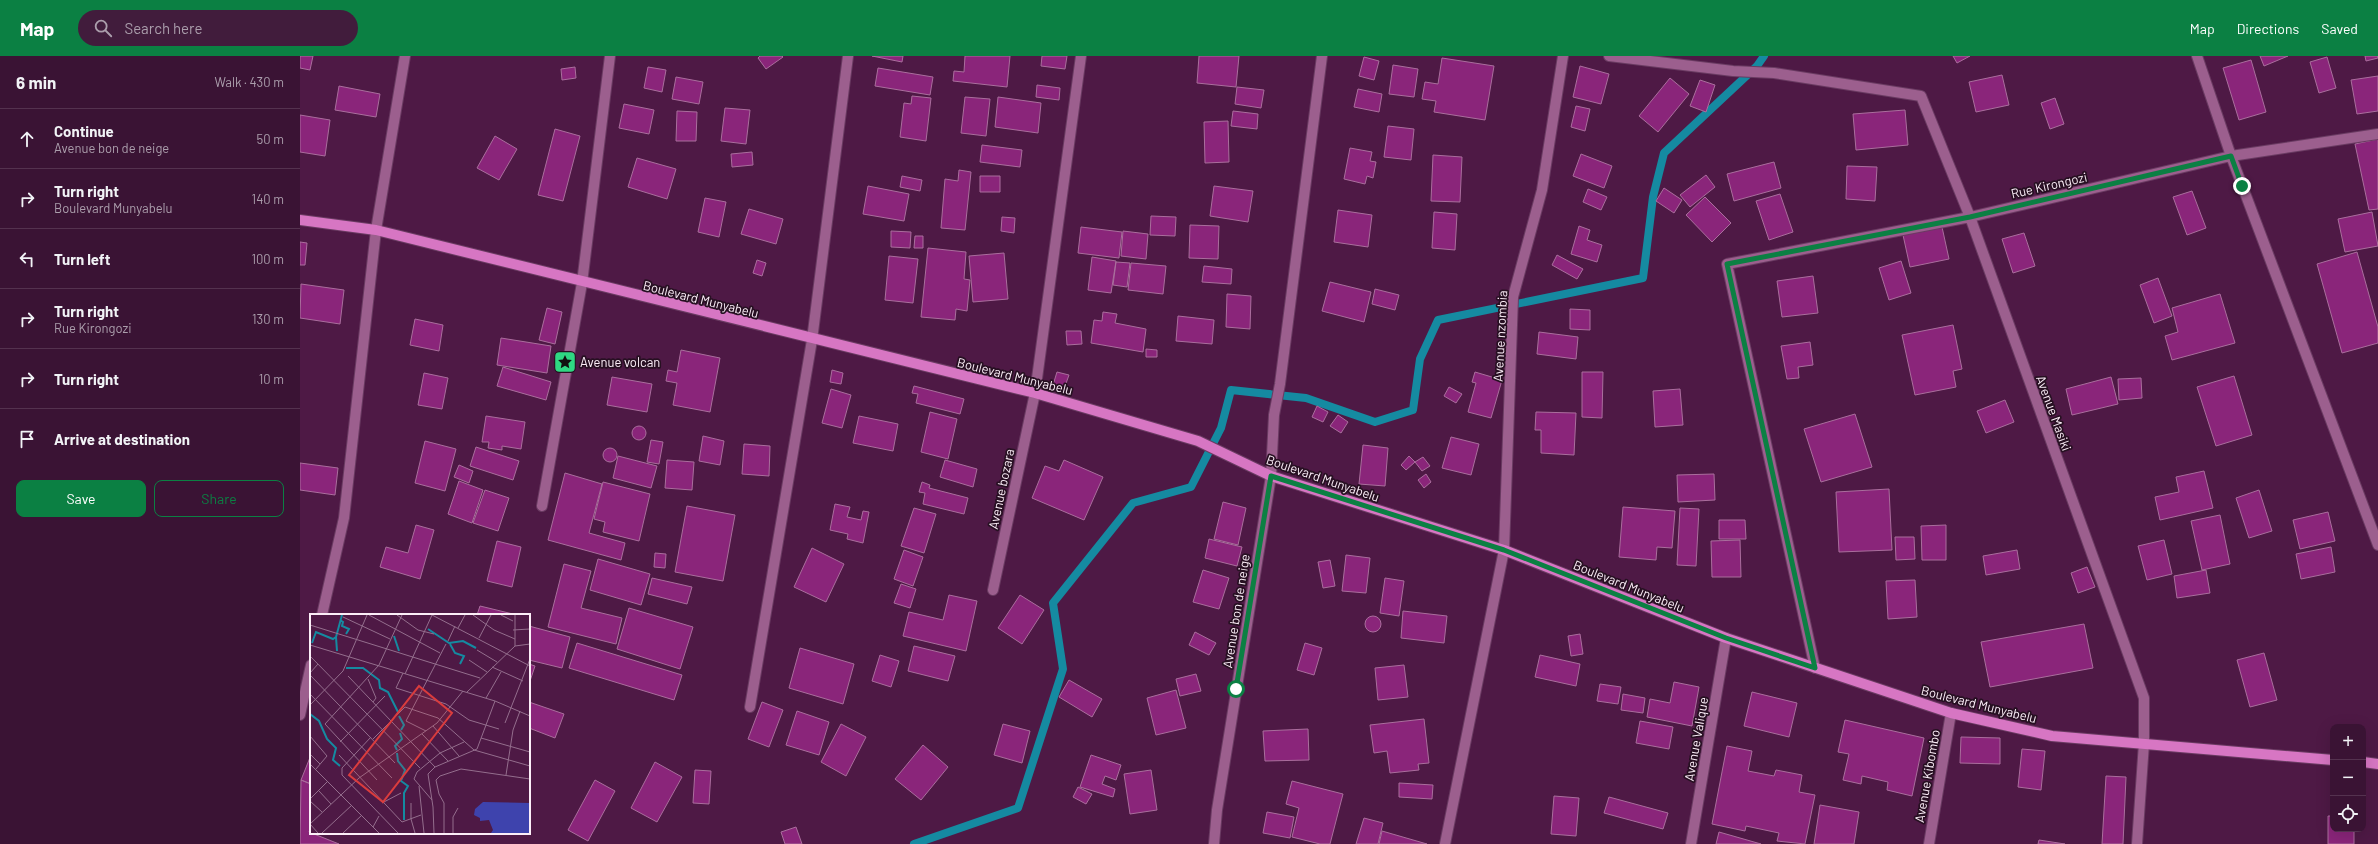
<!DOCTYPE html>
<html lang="en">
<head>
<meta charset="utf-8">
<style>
  :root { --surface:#3a1334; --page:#411c3c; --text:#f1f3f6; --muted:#ab9eac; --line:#54324f; --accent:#0b8043 }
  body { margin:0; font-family:Barlow,sans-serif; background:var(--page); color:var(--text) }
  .controls { position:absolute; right:12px; bottom:12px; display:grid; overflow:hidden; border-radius:8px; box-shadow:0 4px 16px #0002 }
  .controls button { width:36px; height:36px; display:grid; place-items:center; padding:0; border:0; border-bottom:1px solid var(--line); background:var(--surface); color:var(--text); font:20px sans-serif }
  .stop { position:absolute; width:12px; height:12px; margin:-9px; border:3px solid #0b8043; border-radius:50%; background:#fff }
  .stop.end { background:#0b8043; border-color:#fff; box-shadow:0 1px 4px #0008 }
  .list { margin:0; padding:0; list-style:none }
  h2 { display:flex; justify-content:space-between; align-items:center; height:52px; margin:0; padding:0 16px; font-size:17px }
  h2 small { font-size:13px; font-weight:400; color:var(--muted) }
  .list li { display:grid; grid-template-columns:26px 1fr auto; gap:12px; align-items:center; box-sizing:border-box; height:60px; padding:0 16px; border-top:1px solid var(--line) }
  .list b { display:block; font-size:15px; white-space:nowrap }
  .list p { margin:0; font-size:13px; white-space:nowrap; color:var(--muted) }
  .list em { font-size:13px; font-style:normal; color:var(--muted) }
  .actions { display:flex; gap:8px; padding:12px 16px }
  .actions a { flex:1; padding:9px 0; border:1px solid var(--accent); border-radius:8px; text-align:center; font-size:14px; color:var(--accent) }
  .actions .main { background:var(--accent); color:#fff }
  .icon { flex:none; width:22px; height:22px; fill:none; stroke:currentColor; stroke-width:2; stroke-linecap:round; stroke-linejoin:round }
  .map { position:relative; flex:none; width:2078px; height:788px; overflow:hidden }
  header { display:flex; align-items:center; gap:24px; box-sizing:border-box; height:56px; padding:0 20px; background:var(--accent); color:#fff }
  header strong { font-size:19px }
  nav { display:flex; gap:22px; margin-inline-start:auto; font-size:14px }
  .search { width:280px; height:36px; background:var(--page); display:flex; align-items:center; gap:10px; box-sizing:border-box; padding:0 14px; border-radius:22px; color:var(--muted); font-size:15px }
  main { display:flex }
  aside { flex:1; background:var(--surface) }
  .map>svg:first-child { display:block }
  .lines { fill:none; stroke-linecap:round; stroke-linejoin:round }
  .stream { stroke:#158aa1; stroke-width:8 }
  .building { fill:#8a257a; stroke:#aa6e9d }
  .street-casing { stroke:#6a3b62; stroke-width:12 }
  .secondary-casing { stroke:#6a3b62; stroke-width:12 }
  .street { stroke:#9c5f8e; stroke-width:10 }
  .secondary { stroke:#d776c3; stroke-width:10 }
  .route { stroke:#0b8043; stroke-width:5 }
  .labels { text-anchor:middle; stroke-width:3.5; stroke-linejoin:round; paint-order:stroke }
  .street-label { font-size:13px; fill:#fceef8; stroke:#271022 }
  .poi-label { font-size:13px; fill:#fceef8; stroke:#271022; text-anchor:start }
  .inset-river { fill:none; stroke:#158aa1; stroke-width:2 }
  .inset-road { fill:none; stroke:#946e8d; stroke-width:1 }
  .view { fill:#da3c3d; fill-opacity:0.15; stroke:#da3c3d; stroke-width:2 }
  .inset-edge { fill:none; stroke:#fceef8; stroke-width:2 }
</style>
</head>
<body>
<header>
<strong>Map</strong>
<div class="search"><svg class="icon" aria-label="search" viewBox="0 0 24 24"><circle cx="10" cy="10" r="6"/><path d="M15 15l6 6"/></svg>Search here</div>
<nav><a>Map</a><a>Directions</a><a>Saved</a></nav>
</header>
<main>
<aside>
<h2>6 min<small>Walk · 430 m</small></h2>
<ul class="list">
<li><svg class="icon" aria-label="ahead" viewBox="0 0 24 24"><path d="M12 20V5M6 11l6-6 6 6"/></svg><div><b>Continue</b><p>Avenue bon de neige</p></div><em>50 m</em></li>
<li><svg class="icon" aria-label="right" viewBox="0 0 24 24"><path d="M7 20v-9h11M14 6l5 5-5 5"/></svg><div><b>Turn right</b><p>Boulevard Munyabelu</p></div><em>140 m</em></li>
<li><svg class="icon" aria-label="left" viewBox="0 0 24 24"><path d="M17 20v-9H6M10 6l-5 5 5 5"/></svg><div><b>Turn left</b></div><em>100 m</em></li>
<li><svg class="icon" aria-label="right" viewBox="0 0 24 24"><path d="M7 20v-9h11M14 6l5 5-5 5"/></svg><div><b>Turn right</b><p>Rue Kirongozi</p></div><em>130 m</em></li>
<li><svg class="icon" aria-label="right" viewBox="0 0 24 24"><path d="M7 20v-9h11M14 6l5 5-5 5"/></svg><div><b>Turn right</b></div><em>10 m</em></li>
<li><svg class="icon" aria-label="arrive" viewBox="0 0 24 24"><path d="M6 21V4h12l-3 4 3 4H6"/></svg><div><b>Arrive at destination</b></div></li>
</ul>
<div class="actions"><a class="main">Save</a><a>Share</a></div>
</aside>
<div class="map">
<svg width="2078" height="788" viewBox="0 0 2078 788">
  <rect width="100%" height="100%" fill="#4e1945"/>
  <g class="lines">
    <path class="stream" d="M614,788L718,752L763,613L753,547L833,447L891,431L921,372L931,334L1006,342L1075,366L1113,354L1120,303L1138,264L1343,222L1353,141L1364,97L1457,10L1464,0"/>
  </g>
  <path class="building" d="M0,0H13L10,14L0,12Z
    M460,0H482L483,1L466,13L458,2Z
    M572,0H603L602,6Z
    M665,0H710L707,31L653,25L654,15L664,16Z
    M742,0H767L765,13L741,10Z
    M899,0H939L936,31L897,27Z
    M1653,0H1670L1657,7Z
    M1960,0H1988L1964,10Z
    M2065,0H2078V2L2066,5Z
    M1064,1L1079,5L1074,24L1059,20Z
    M2027,1L2036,32L2019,37L2010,6Z
    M1142,2L1194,10L1185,64L1134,56L1136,45L1122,43L1125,26L1138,28Z
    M1951,4L1966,56L1939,64L1923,12Z
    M1093,9L1118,13L1114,41L1089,38Z
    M1280,10L1309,18L1301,48L1273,41Z
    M275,11L276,22L262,24L261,13Z
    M348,11L366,14L362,36L344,32Z
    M578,12L633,21L630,39L575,30Z
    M1702,19L1709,49L1676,56L1669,26Z
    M2078,20V55L2057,58L2051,24Z
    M376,21L403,26L399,48L372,43Z
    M1370,22L1389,38L1358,76L1339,60Z
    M1400,24L1415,29L1406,56L1390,50Z
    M737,29L760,32L759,44L736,41Z
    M39,30L80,38L76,61L35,54Z
    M937,31L964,34L961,52L935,48Z
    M1058,33L1082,38L1079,56L1054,51Z
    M612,40L631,42L626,85L600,81L604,47L611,48Z
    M665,41L690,43L686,80L661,77Z
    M698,41L741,47L738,77L695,71Z
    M1755,42L1764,68L1750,73L1741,47Z
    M324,48L354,54L349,78L319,72Z
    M1276,50L1290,53L1285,75L1271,71Z
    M425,52L450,54L446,88L421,85Z
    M1605,54L1608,89L1556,94L1553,58Z
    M377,55L397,56L396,85H376Z
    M933,55L958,58L957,73L931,70Z
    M0,59L30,64L25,100L0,96Z
    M928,65L929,106L905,107L904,66Z
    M1088,70L1114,73L1111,104L1084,101Z
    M255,73L280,80L263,145L238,139Z
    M195,80L217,93L199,124L177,112Z
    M2078,83V153L2069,154L2055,88Z
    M682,89L722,94L720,111L680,106Z
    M1050,92L1072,96L1070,105L1076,106L1073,122L1067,120L1065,128L1044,123Z
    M452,96L453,109L432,111L431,98Z
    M1281,98L1312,110L1304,132L1273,120Z
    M1133,99L1162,101L1160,146L1131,145Z
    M337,102L376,113L367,143L328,131Z
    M1474,106L1481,132L1434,145L1427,118Z
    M1547,110L1577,111L1575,145L1546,143Z
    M659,114L671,116L665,174L641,172L645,123L658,125Z
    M1406,119L1415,131L1390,151L1380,139Z
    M602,120L622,124L620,135L600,131Z
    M680,120H700V136H680Z
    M568,130L609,138L604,165L563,158Z
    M914,130L953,135L948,166L910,160Z
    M1364,132L1382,144L1374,157L1356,145Z
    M1288,133L1307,141L1301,154L1283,146Z
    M1892,135L1906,172L1887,179L1873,141Z
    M1480,138L1493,176L1469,184L1456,145Z
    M1405,141L1431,167L1412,186L1386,159Z
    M405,142L426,146L419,181L398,176Z
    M449,153L483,163L476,188L441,178Z
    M1038,154L1072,159L1068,191L1034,186Z
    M1134,156L1157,158L1155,194L1132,192Z
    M2072,156L2078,190L2045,196L2038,163Z
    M851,160L876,161L875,180L850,179Z
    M702,161L715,162L714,177L701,175Z
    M890,169L919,170L918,203L889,202Z
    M1279,170L1290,174L1287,184L1302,189L1297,206L1271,198Z
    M781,171L822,176L819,202L778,197Z
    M1642,171L1649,203L1610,211L1603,179Z
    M591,175L611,176L610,192L591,191Z
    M823,175L848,178L846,203L821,200Z
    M1724,177L1735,210L1713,217L1702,183Z
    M615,180H623V192H614Z
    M0,186L7,187L5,209H0Z
    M628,192L666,196L664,223L670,224L667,255L656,253L655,264L621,261Z
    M2057,196L2078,271V287L2042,297L2017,208Z
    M704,197L708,243L673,246L669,200Z
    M1257,199L1283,213L1277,223L1252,209Z
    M589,200L618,203L613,247L585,244Z
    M792,201L816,205L811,237L788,234Z
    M457,204L466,207L462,220L453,217Z
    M1601,205L1611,237L1589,244L1579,212Z
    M816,206L830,207L827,231L813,229Z
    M831,207L866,210L863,238L828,234Z
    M904,210L932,213L931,228L902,226Z
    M1513,220L1518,257L1482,261L1477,225Z
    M1858,222L1872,260L1854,267L1840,229Z
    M1030,226L1071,236L1064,266L1022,255Z
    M1,228L44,234L40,268L0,262Z
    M1075,233L1099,239L1095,254L1072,248Z
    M927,238L951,240L950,273L926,271Z
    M1920,238L1935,287L1872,304L1865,280L1878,276L1872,252Z
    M247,252L262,256L255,288L239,284Z
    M1270,253L1290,254V274L1270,273Z
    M803,256L817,258L815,267L846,273L843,296L791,287L794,264L802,265Z
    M878,260L914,264L912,288L876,285Z
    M115,263L143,269L139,295L110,289Z
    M1653,269L1662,313L1653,315L1656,331L1615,339L1602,279Z
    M766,275H781L782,288L767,289Z
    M1239,276L1278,281L1276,303L1237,298Z
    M201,282L251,290L247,317L197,309Z
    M1510,286L1513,309L1498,311L1499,322L1487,323L1481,290Z
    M846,293L857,294V301H846Z
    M381,294L420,302L410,356L373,349L377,327L366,325L368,314L377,316Z
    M203,311L251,326L246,344L197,330Z
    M532,314L543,317L541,328L530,326Z
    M757,316L769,319L764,333L753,329Z
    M1175,316L1202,324L1191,362L1168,356L1176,327L1172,326Z
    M1282,316H1303L1302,362L1282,361Z
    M124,317L148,322L142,353L118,349Z
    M1934,320L1952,379L1916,390L1897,331Z
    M312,321L352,328L347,356L307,349Z
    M1811,321L1818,348L1772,359L1766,333Z
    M1841,322L1842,342L1819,344L1818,323Z
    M614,330L664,343L660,358L616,347L618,338L612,337Z
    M1149,331L1162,338L1156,347L1144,340Z
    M531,333L551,339L542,372L522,367Z
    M1380,333L1383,369L1355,371L1353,335Z
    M1705,344L1714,366L1686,377L1677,355Z
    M1017,350L1028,356L1023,366L1012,361Z
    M630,356L657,363L648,403L621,396Z
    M1236,356L1276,357L1274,399L1241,397V374H1235Z
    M1555,358L1572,411L1521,426L1504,373Z
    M1038,359L1048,366L1041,377L1030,370Z
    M186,360L225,366L221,393L202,390V394L188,392L189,386H182Z
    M559,360L598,368L593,395L553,387Z
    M332 377a7 7 0 1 1 14 0a7 7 0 1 1-14 0Z
    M403,380L424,385L420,409L399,405Z
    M1151,381L1179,388L1171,419L1142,412Z
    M351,384L363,386L359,408L347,406Z
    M125,385L156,393L145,435L115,427Z
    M444,388L470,390L469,420L442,418Z
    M1063,389L1088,392L1085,430L1059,428Z
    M176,391L219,405L213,424L170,410Z
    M303 399a7 7 0 1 1 14 0a7 7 0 1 1-14 0Z
    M318,400L357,410L351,432L313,422Z
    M1109,400L1115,406L1106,414L1101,409Z
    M1123,401L1130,410L1122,415L1115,406Z
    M367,404L394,406L392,434L365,432Z
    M645,404L677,413L673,431L640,421Z
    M764,404L803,421L784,464L732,442L745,410L759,415Z
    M0,407L38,412L35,439L0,434Z
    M159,409L173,415L169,427L154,421Z
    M1904,415L1913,452L1860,464L1855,441L1879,436L1876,421Z
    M265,417L302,428L289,477L325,487L321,504L248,484Z
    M1126,418L1131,426L1124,432L1118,424Z
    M1414,418L1415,444L1378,446L1377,419Z
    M159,425L183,434L172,467L148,458Z
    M303,426L350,438L339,485L303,476L305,466L294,463Z
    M622,426L630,429L629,432L668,442L664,458L623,448L625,437L619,436Z
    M1589,433L1592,494L1539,496L1536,436Z
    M185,434L209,442L198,475L173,467Z
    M1959,434L1972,475L1949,482L1936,442Z
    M923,446L946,452L938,489L914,483Z
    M535,448L550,451L547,461L561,464L563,455L569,456L563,487L547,483L548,478L530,474Z
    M387,450L435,459L423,525L375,516Z
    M1323,451L1375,455L1372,492L1357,491L1356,504L1319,501Z
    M614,452L636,458L624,497L601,490Z
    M1380,452L1399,453L1396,510L1377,509Z
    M2028,456L2035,485L2000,493L1993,464Z
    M1920,459L1930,508L1902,514L1891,465Z
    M1419,464H1445L1446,483H1419Z
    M116,469L134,474L120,523L80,511L86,491L108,497Z
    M1646,469V504H1622L1621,470Z
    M1595,481H1614L1615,503L1596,504Z
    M909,483L942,491L937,510L905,502Z
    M1440,484L1441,521H1412L1411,485Z
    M1864,484L1872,518L1847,524L1838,490Z
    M197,485L221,491L212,531L187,525Z
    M2031,491L2035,516L2001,523L1996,498Z
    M512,492L544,508L526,546L494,531Z
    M604,494L623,501L613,530L594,523Z
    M1717,494L1720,513L1686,519L1683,500Z
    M355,497L366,498L365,512L354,511Z
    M1046,499L1070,502L1066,537L1042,535Z
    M298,503L350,518L341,549L290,534Z
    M1030,504L1035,530L1023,532L1018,506Z
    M264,508L291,515L281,552L322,562L316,588L248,571Z
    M1787,511L1795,531L1778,537L1771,517Z
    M903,514L929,522L919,553L893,546Z
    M1906,514L1910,537L1877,542L1874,520Z
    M352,522L392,531L387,548L348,538Z
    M1085,522L1104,525L1099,560L1080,557Z
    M1615,524L1617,561L1588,563L1586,525Z
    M601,528L616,533L610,552L594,547Z
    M649,539L677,545L666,595L603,580L609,556L643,564Z
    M720,539L744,554L722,588L698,572Z
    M180,550L217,559H177Z
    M329,552L393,571L380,613L317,593Z
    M1103,555L1147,560L1144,587L1101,582Z
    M1065 568a8 8 0 1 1 16 0a8 8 0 1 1-16 0Z
    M1784,568L1793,612L1690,631L1681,586Z
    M229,570L270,581L262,612L229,604Z
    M895,576L916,587L909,599L889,589Z
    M1280,578L1283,598L1271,600L1268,580Z
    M277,587L382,619L374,644L269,612Z
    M1005,587L1022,592L1014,619L997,614Z
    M614,590L655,600L648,625L608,615Z
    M500,592L554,608L543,648L489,632Z
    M1964,597L1977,644L1950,651L1937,604Z
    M580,599L599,605L591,631L572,625Z
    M1240,599L1280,608L1276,630L1235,621Z
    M229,608L235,610L229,628Z
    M1104,609L1108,641L1078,644L1075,612Z
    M896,618L901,635L880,640L876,623Z
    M769,624L802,643L792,661L759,641Z
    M1374,626L1399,631L1392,670L1347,661L1350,643L1370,647Z
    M1300,628L1321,631L1318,648L1297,645Z
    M876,634L886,672L856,679L847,642Z
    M1452,636L1497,647L1489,681L1444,670Z
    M1323,638L1345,642L1343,657L1321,654Z
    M229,646L264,658L255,682L229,672Z
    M462,646L483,654L469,691L448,683Z
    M497,655L529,666L519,699L486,689Z
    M1124,663L1129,707L1118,708L1119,714L1090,717L1087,695L1074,697L1070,669Z
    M1545,664L1624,682L1612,740L1587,734L1588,726L1562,720L1561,728L1543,724L1549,698L1538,696Z
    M1340,665L1373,671L1369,693L1336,687Z
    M541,668L566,681L546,720L521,706Z
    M703,668L730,675L722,707L694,699Z
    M1008,673L1009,704L965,705L963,675Z
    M1661,681L1700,682V708L1660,707Z
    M623,689L648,711L621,744L595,723Z
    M1427,690L1452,695L1448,715L1474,720L1476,714L1502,719L1499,736L1515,739L1505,788L1477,785L1479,777L1446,770L1445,775L1412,768Z
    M1722,693L1745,695L1741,734L1718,731Z
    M11,699V728L1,724Z
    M791,699L821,709L816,724L805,720L802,728L815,733L813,741L780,731Z
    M355,706L382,721L357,766L331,752Z
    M395,714L411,715L409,748L393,747Z
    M851,714L857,754L830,758L824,718Z
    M1806,720L1826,721L1823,788H1802Z
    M1,724L11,728V771L9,776L39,788H0Z
    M295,724L315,735L288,785L268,774Z
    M992,725L1043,738L1030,788H1020L992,781L999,752L986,748Z
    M1099,727L1133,729L1132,743L1099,741Z
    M778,731L792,738L786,748L773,741Z
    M1254,740L1279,742L1276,780L1251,778Z
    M1309,741L1368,757L1363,773L1304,757Z
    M1520,749L1559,756L1554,788H1514Z
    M967,756L994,761L990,782L963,777Z
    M2028,760H2033V773H2054V788H2028Z
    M1064,762L1083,767L1078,788H1056Z
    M496,771L502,788H485L481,776Z
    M1082,775L1127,788H1079Z
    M1419,776L1461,788H1416Z
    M1739,784L1765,788H1738Z"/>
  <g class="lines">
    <g class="street-casing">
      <path id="street" d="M1309,0L1433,15L1474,17L1621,40L1670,161L1844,642V687L1837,788
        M1897,0L1931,100L2078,489
        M242,450L282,227L310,0
        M693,534L735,337L781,0
        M22,559L44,462L76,174L105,0
        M1515,612L1427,208L1670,161L1931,100L2078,78
        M450,651L512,284L548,0
        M0,659L11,609
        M914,788L917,754L971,420L974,359L980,328L1022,0
        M1145,788L1204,494L1213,241L1242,134L1263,0
        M1391,788L1426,582
        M1629,788L1651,657"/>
    </g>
    <g class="secondary-casing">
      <path id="secondary" d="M0,164L76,174L735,337L898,385L971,420L1204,494L1426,582L1651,657L1752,680L2033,704
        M2063,706L2078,708"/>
    </g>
    <use href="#street" class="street"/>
    <use href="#secondary" class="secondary"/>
  </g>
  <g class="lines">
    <path class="route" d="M936,633L971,420L1204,494L1426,582L1515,612L1427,208L1670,161L1931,100L1942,130"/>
  </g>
  <defs>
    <g id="sight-square" transform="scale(1.15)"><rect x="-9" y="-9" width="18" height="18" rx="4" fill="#2fd883" stroke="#271022"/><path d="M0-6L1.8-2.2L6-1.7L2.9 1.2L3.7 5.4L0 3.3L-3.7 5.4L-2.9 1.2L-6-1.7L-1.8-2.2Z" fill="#111"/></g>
  </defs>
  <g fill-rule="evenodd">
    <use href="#sight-square" x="265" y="306"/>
  </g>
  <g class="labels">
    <g class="street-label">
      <text transform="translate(1749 129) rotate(-13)" y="5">Rue Kirongozi</text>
      <text transform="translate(401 243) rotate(14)" y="5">Boulevard Munyabelu</text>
      <text transform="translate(1200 280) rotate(-87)" y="5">Avenue nzombia</text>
      <text transform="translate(715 320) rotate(14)" y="5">Boulevard Munyabelu</text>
      <text transform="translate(1754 357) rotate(70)" y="5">Avenue Masiki</text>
      <text transform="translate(1023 422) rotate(19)" y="5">Boulevard Munyabelu</text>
      <text transform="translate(701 433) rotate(-78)" y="5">Avenue bozara</text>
      <text transform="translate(1329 530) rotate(22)" y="5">Boulevard Munyabelu</text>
      <text transform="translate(936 555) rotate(-81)" y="5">Avenue bon de neige</text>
      <text transform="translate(1679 648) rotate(14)" y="5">Boulevard Munyabelu</text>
      <text transform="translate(1396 683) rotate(-80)" y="5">Avenue Valique</text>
      <text transform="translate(1627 720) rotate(-80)" y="5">Avenue Kibombo</text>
    </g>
    <g class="poi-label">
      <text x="280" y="311">Avenue volcan</text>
    </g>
  </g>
  <g transform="translate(10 558)">
    <rect width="220" height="220" fill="#4e1945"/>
    <path d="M173,188L220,189V219H181L183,216L179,206L170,207V204L164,201L165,195Z" fill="#3e43ad"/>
    <path class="inset-river" d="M30,6L33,8L32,12L39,15L36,20M118,15L139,29L153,27L166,34M84,22L89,37M2,29L6,18L23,25L26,23M140,30L145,39L154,42L150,50M27,37L26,23L32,1M36,54H53L69,66L70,74L78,78L88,98M0,100L9,107L17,125L26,134L23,146L30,152M89,102L94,111L91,116M87,136L85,132L92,125L90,119M87,139L88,147L95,156L91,167L98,172L94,179V206"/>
    <path class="inset-road" d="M59,1L130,39M87,1L108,16L124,20M122,1L220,52M163,1L184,16L205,25M191,1L203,7M33,3L80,25M0,11L170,64M148,14L155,1M203,16L220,15M169,24L181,1M138,27L145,12M0,31L185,87L220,102M205,32V1M167,36L187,48M0,42L110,154M159,46L177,58M182,53L213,67M0,59L8,50M93,59L86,74L136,90L159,106L189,115M95,60L122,1M0,61L85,149M38,62L125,153M58,65L66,84L63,88M157,78L205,32L220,30M0,80L82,164M176,84L191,58M0,91L33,57L57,1M195,109L220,45M123,112L149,142M116,117L96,107L136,30M112,120L138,147M0,122L17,142L6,155M61,123L32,154V161L88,219M171,124L220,138M63,125L95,93L128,104L164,136L220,152M30,128L75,82M0,140L10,150M29,141L92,208L111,201M0,150L69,219M196,161L203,116L210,97M67,166L15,110L69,51L92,1M109,172L114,219M9,177L21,190M0,185L18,167M122,186L104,165L107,158L130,139L154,128M0,187L12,198M72,189L91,179M101,189V205L105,219M0,210L49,164L127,109L153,77M0,210L8,219M63,213L69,202M12,219L42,191M33,219L52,201M124,219L123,193L118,160L125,153L167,135L185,87M134,219V189L129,180L126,166L130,162L151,155L220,165M143,219V203L148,194"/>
    <path class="view" d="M109,72L142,99L73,188L39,161Z"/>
    <rect width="220" height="220" class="inset-edge"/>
  </g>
</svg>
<div class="controls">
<button>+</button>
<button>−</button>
<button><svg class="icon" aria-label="locate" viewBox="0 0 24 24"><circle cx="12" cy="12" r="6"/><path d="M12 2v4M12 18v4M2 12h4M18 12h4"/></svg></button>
</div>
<div class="stop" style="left:936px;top:633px"></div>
<div class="stop end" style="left:1942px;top:130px"></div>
</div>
</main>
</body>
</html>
